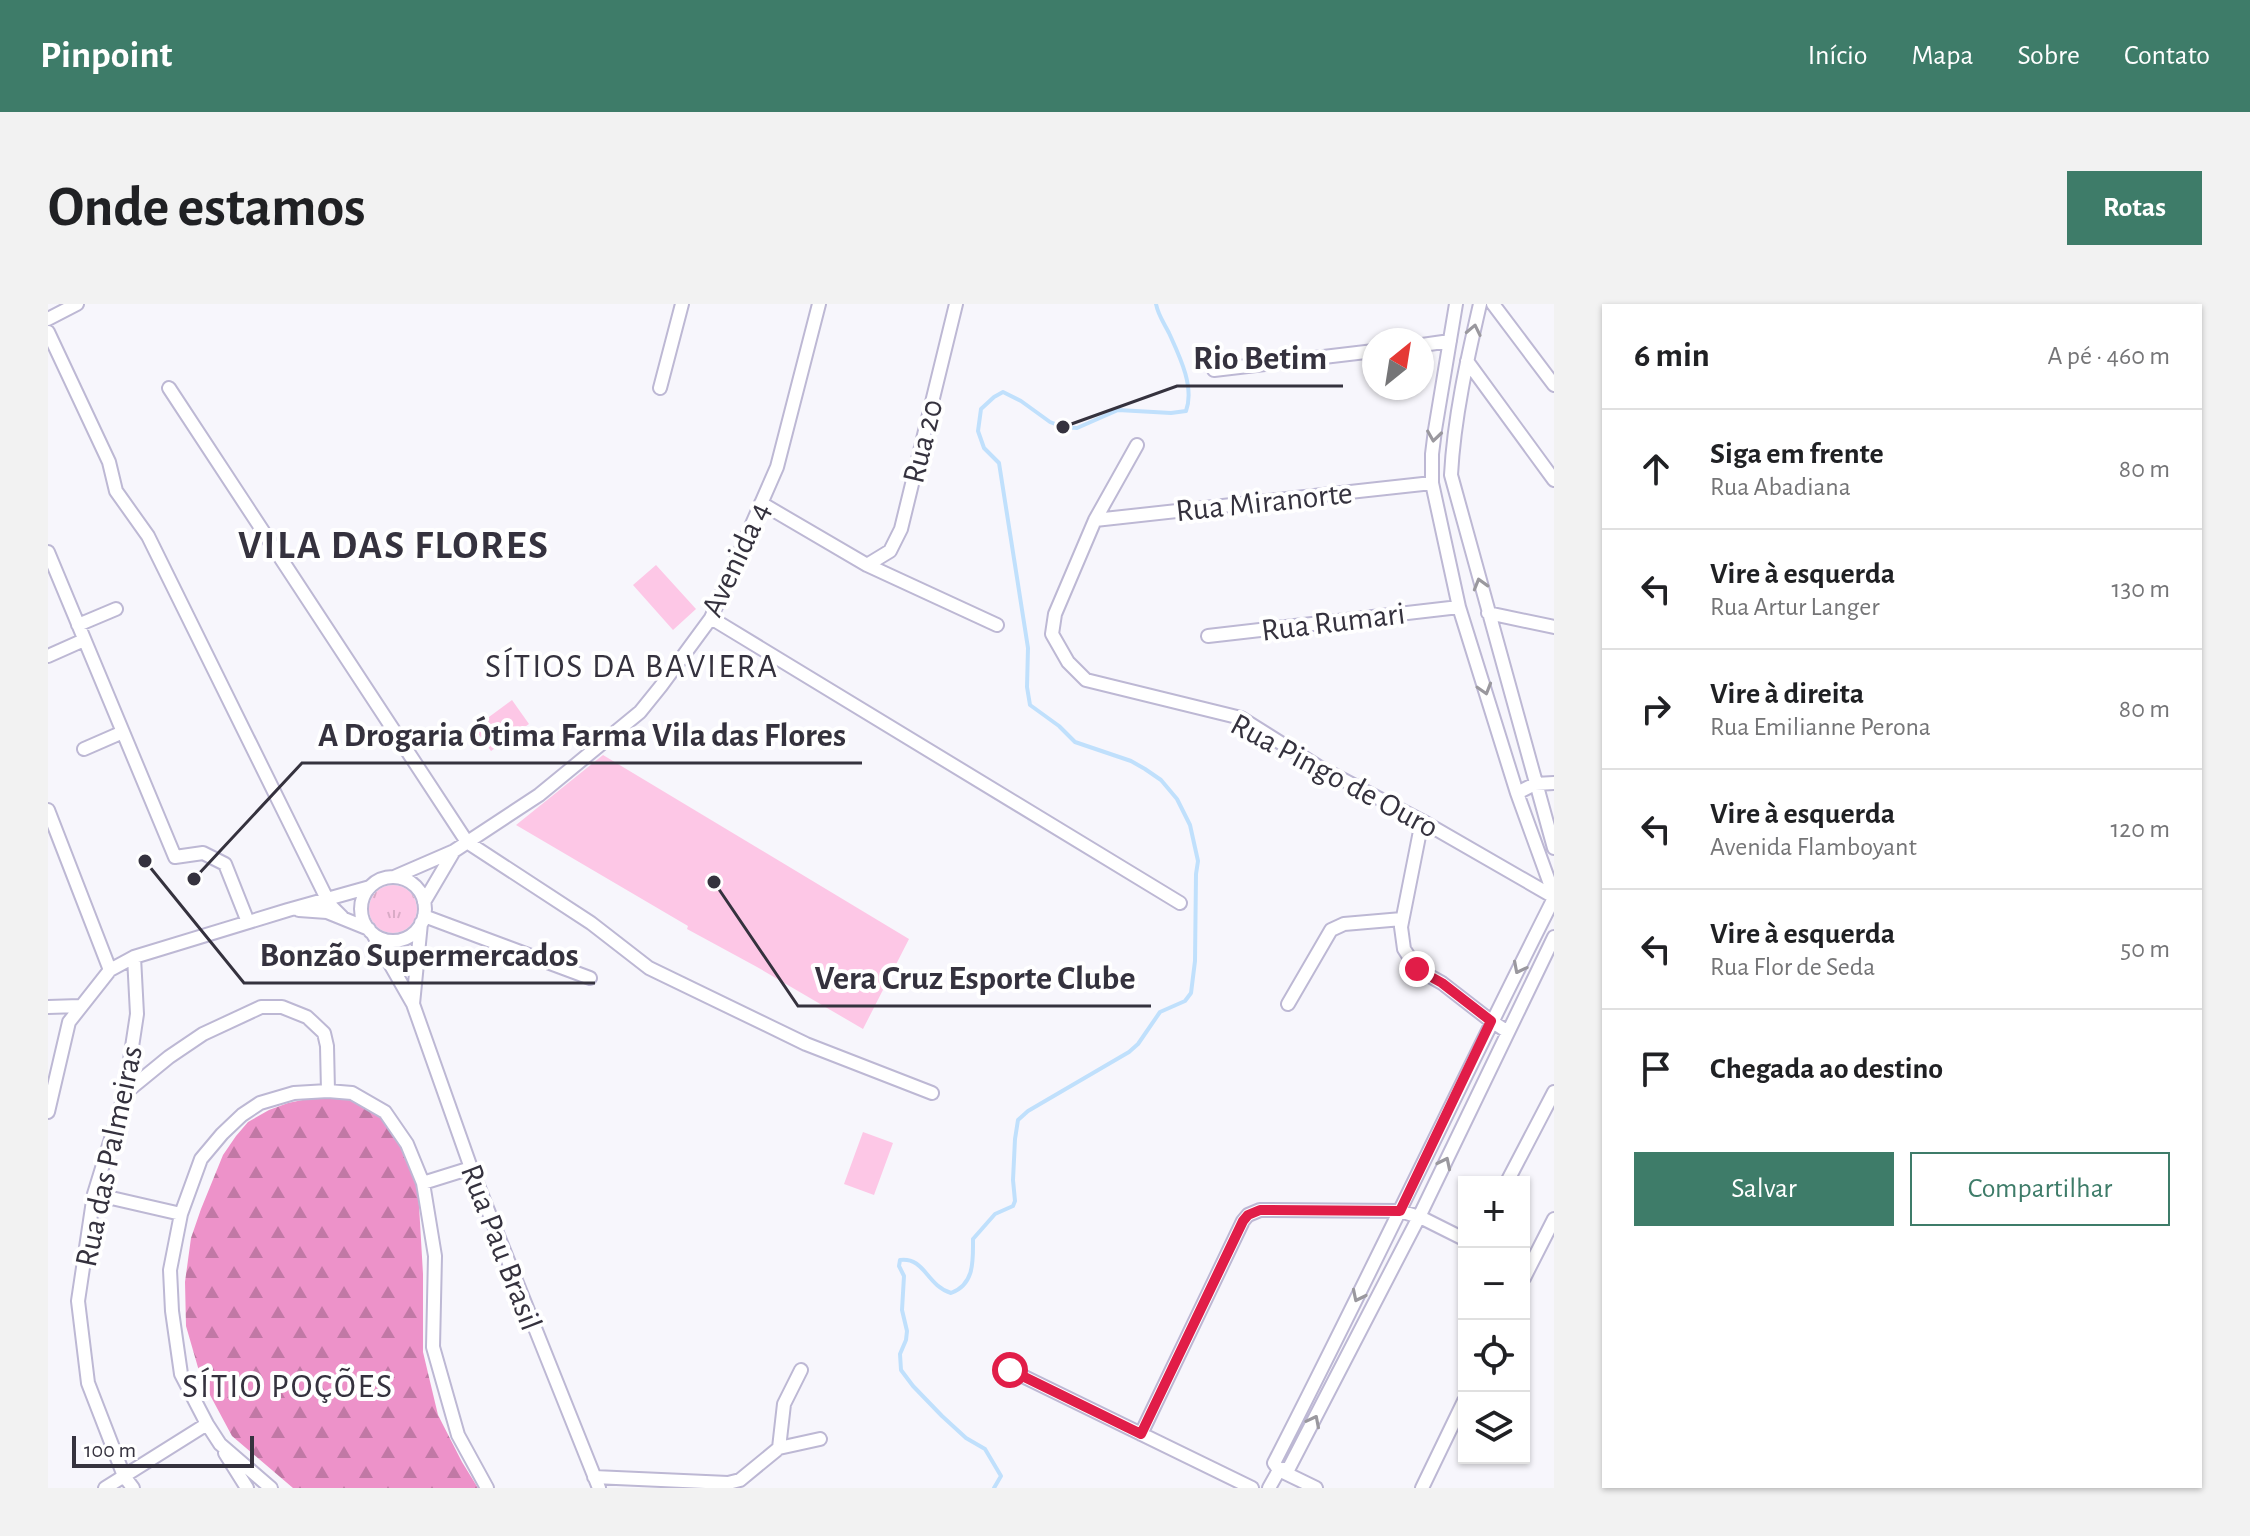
<!DOCTYPE html>
<html lang="pt">
<head>
<meta charset="utf-8">
<style>
  :root { --surface:#fff; --page:#f2f2f2; --text:#202124; --muted:#757577; --line:#e0e0e0; --accent:#3e7c69 }
  body { margin:0; font-family:"Alegreya Sans",sans-serif; background:var(--page); color:var(--text) }
  .controls { position:absolute; right:24px; bottom:24px; display:grid; overflow:hidden; border-radius:0px; box-shadow:0 2px 6px #0004 }
  .controls button { width:72px; height:72px; display:grid; place-items:center; padding:0; border:0; border-bottom:2px solid var(--line); background:var(--surface); color:var(--text); font:40px sans-serif }
  .compass { position:absolute; left:1314px; top:24px; width:72px; height:72px; border-radius:50%; background:var(--surface); box-shadow:0 2px 6px #0004; rotate:30deg }
  .scale { position:absolute; left:24px; bottom:20px; width:182px; box-sizing:border-box; padding-left:8px; border:4px solid #35323e; border-top:0; font-size:22px; line-height:28px; white-space:nowrap; color:#35323e; -webkit-text-stroke:6px #fff; paint-order:stroke }
  .stop { position:absolute; width:24px; height:24px; margin:-18px; border:6px solid #e11d48; border-radius:50%; background:#fff }
  .stop.end { background:#e11d48; border-color:#fff; box-shadow:0 2px 8px #0008 }
  .list { margin:0; padding:0; list-style:none }
  h2 { display:flex; justify-content:space-between; align-items:center; height:104px; margin:0; padding:0 32px; font-size:34px }
  h2 small { font-size:26px; font-weight:400; color:var(--muted) }
  .list li { display:grid; grid-template-columns:52px 1fr auto; gap:24px; align-items:center; box-sizing:border-box; height:120px; padding:0 32px; border-top:2px solid var(--line) }
  .list b { display:block; font-size:30px; white-space:nowrap }
  .list p { margin:0; font-size:26px; white-space:nowrap; color:var(--muted) }
  .list em { font-size:26px; font-style:normal; color:var(--muted) }
  .actions { display:flex; gap:16px; padding:24px 32px }
  .actions a { flex:1; padding:18px 0; border:2px solid var(--accent); border-radius:0px; text-align:center; font-size:28px; color:var(--accent) }
  .actions .main { background:var(--accent); color:#fff }
  .icon { flex:none; width:44px; height:44px; fill:none; stroke:currentColor; stroke-width:2; stroke-linecap:round; stroke-linejoin:round }
  .map { position:relative; flex:none; width:1506px; height:1184px; overflow:hidden; border-radius:0px }
  header { display:flex; align-items:center; gap:48px; box-sizing:border-box; height:112px; padding:0 40px; background:var(--accent); color:#fff }
  header strong { font-size:38px }
  nav { display:flex; gap:44px; margin-inline-start:auto; font-size:28px }
  .intro { display:flex; align-items:center; justify-content:space-between; box-sizing:border-box; height:192px; padding:0 48px }
  h1 { margin:0; font-size:56px }
  .button { padding:20px 36px; border-radius:0px; background:var(--accent); color:#fff; font-size:28px; font-weight:700 }
  main { display:flex; gap:48px; padding:0 48px }
  aside { flex:1; background:var(--surface); border-radius:0px; box-shadow:0 2px 6px #0004 }
  .map>svg:first-child { display:block }
  .forest { fill:url(#forest-firs) }
  .park { fill:url(#park-tufts) }
  .pitch { fill:#fdc7e6 }
  .lines { fill:none; stroke-linecap:round; stroke-linejoin:round }
  .stream { stroke:#c0e0fc; stroke-width:4 }
  .minor-casing { stroke:#bdb8d4; stroke-width:16 }
  .minor { stroke:#fff; stroke-width:12 }
  .oneway { stroke:#9a989e }
  .route { stroke:#e11d48; stroke-width:10 }
  .labels { text-anchor:middle; stroke-width:8; stroke-linejoin:round; paint-order:stroke }
  .street-label { font-size:32px; fill:#35323e; stroke:#fff }
  .neighbourhood-label { font-size:34px; letter-spacing:2px; fill:#35323e; stroke:#fff }
  .district-label { font-size:40px; font-weight:bold; letter-spacing:2px; fill:#35323e; stroke:#fff }
  .leader { fill:none; stroke:#35323e; stroke-width:3 }
  .callout-dot { fill:#35323e; stroke:#fff; stroke-width:3 }
  .callout-label { font-size:34px; text-anchor:middle; font-weight:bold; fill:#35323e; stroke:#fff; stroke-width:8; stroke-linejoin:round; paint-order:stroke }
</style>
</head>
<body>
<header>
<strong>Pinpoint</strong>
<nav><a>Início</a><a>Mapa</a><a>Sobre</a><a>Contato</a></nav>
</header>
<div class="intro"><h1>Onde estamos</h1><a class="button">Rotas</a></div>
<main>
<div class="map">
<svg width="1506" height="1184" viewBox="0 0 1506 1184">
  <defs>
    <pattern id="forest-firs" width="22" height="20" patternUnits="userSpaceOnUse" patternTransform="scale(2)"><rect width="22" height="20" fill="#ed92c9"/><path d="M5 1l3.5 6h-7zM16 11l3.5 6h-7z" fill="#c178a5"/></pattern>
    <pattern id="park-tufts" width="24" height="20" patternUnits="userSpaceOnUse" patternTransform="scale(2)"><rect width="24" height="20" fill="#fdc7e6"/><path d="M3 7l-1-3M5 7V3M7 7l1-3M15 17l-1-3M17 17v-4M19 17l1-3" fill="none" stroke="#d9abc6"/></pattern>
  </defs>
  <rect width="100%" height="100%" fill="#f7f6fc"/>
  <path class="forest" d="M294,793L304,794L323,805L342,822L358,849L370,884L375,970V1048L390,1111L414,1158L430,1184H245L184,1132L162,1091L151,1067L138,1022L137,978L143,934L153,905L175,851L188,832L200,818L221,806L240,799L264,794Z"/>
  <path class="park" d="M321 605a24 24 0 1 1 48 0a24 24 0 1 1-48 0Z"/>
  <path class="pitch" d="M608,261L648,305L625,326L585,281Z
    M464,396L481,420L443,447L426,424Z
    M555,451L861,635L815,725L709,663L639,625L640,622L468,521Z
    M815,828L845,839L826,891L796,880Z"/>
  <g class="lines">
    <path class="stream" d="M946,1184L953,1172L937,1145L918,1134L894,1112L865,1082L853,1066L852,1050L858,1036L859,1027L854,1006L856,972L851,962L852,956C877,953 878,981 903,989C927,980 925,956 925,935L947,910L965,902L967,897L965,876L967,835L970,816L980,807L1081,748L1090,740L1112,708L1137,697L1143,689L1147,657L1148,570L1150,557L1142,521L1129,495L1113,476L1097,465L1083,457L1027,438L1011,422L982,401L979,383L980,344L951,159L936,144L930,127L933,105L946,93L955,88L973,97L1002,118L1015,123L1029,124L1070,106L1123,109L1138,107C1147,83 1131,51 1121,29C1116,19 1110,11 1108,0"/>
    <g class="minor-casing">
      <path id="minor" d="M1408,0L1387,126L1384,150V179L1411,303L1469,489L1506,591
        M1432,0C1419,56 1406,114 1403,171L1506,544
        M1445,0L1506,81
        M0,15L29,0
        M0,28L61,158L68,187L100,232L282,601L294,613
        M1374,41L1402,37
        M1419,57L1506,176
        M1166,66L1326,47
        M121,84L419,538L543,619L601,664L758,740L884,789
        M612,84L634,0
        M1089,141L1047,216L1007,310L1004,330L1020,358L1038,376L1193,414L1271,463L1374,517L1506,593
        M713,199L819,261L949,321
        M1047,216L1384,179
        M0,248L127,553L155,549L177,560L200,618
        M819,261L842,247L853,225L908,0
        M1440,309L1506,323
        M663,314L1132,599
        M30,321L68,305
        M1160,332L1411,303
        M0,352L36,336
        M36,445L75,428
        M1469,489L1487,480L1506,479
        M0,506L62,666
        M1374,517L1353,623L1356,645L1369,665L1394,679L1443,717L1460,728
        M346,573L406,547L491,491L592,408L613,382L663,314L729,163L771,0
        M313 605a32 32 0 1 1 64 0a32 32 0 1 1-64 0Z
        M1506,594C1411,782 1322,972 1226,1159L1231,1166L1241,1164L1371,913L1506,633
        M376,598L406,547
        M251,606L279,608L321,625
        M376,612L542,674
        M325,630L365,700L423,864L551,1184
        M365,700L373,619
        M1240,700L1283,626L1296,620L1354,615
        M0,703L32,702
        M77,789L121,753L155,730L213,703H234L259,713L276,729L279,742L280,787
        M0,808L21,718L62,666L86,653L240,606L322,583
        M1459,878L1506,788
        M375,879L423,864
        M46,890L133,910
        M1476,974L1506,915
        M962,1066L1204,1184
        M1093,1130L1195,917L1200,911L1212,906L1352,907L1374,914L1416,935
        M731,1144L772,1135
        M177,1149L199,1184
        M546,1173L680,1179L692,1176L731,1144L736,1100L753,1066
        M57,1184L159,1120
        M85,1184L76,1172L40,1079L30,997L46,890L77,789L89,710L86,653
        M223,1184L172,1140L159,1120L133,1070L124,1007L122,966L133,910L153,855L174,830L194,811L212,799L246,789L280,787L304,789L337,808L359,840L375,879L387,952L385,1043L410,1131L439,1184
        M1221,1184L1231,1166L1268,1184
        M1374,1184L1416,1097"/>
    </g>
    <use href="#minor" class="minor"/>
  </g>
  <defs><path id="oneway-chevron" d="M-2-3.5L2.5 0L-2 3.5" fill="none" stroke-width="1.6" stroke-linecap="round" stroke-linejoin="round" transform="scale(2)"/></defs>
  <g class="oneway">
    <use href="#oneway-chevron" transform="translate(1426 26) rotate(-78)"/>
    <use href="#oneway-chevron" transform="translate(1386 132) rotate(98)"/>
    <use href="#oneway-chevron" transform="translate(1432 280) rotate(-106)"/>
    <use href="#oneway-chevron" transform="translate(1437 385) rotate(73)"/>
    <use href="#oneway-chevron" transform="translate(1471 664) rotate(117)"/>
    <use href="#oneway-chevron" transform="translate(1397 859) rotate(-64)"/>
    <use href="#oneway-chevron" transform="translate(1310 992) rotate(116)"/>
    <use href="#oneway-chevron" transform="translate(1266 1117) rotate(-63)"/>
  </g>
  <g class="lines">
    <path class="route" d="M962,1066L1093,1130L1195,917L1200,911L1212,906L1352,907L1443,717L1394,679L1369,665"/>
  </g>
  <g class="labels">
    <g class="street-label">
      <text transform="translate(874 137) rotate(-76)" y="11">Rua 20</text>
      <text transform="translate(1216 197) rotate(-6)" y="11">Rua Miranorte</text>
      <text transform="translate(687 255) rotate(-65)" y="11">Avenida 4</text>
      <text transform="translate(1285 317) rotate(-7)" y="11">Rua Rumari</text>
      <text transform="translate(1287 471) rotate(28)" y="11">Rua Pingo de Ouro</text>
      <text transform="translate(60 852) rotate(-78)" y="11">Rua das Palmeiras</text>
      <text transform="translate(454 943) rotate(69)" y="11">Rua Pau Brasil</text>
    </g>
    <g class="neighbourhood-label">
      <text x="584" y="373">SÍTIOS DA BAVIERA</text>
      <text x="240" y="1093">SÍTIO POÇÕES</text>
    </g>
    <g class="district-label">
      <text x="346" y="254">VILA DAS FLORES</text>
    </g>
  </g>
  <path class="leader" d="M1015 123L1129 82H1295M146 575L254 459H814M97 557L196 679H547M666 578L750 702H1103"/>
  <g class="callout-dot">
    <circle cx="1015" cy="123" r="8"/>
    <circle cx="146" cy="575" r="8"/>
    <circle cx="97" cy="557" r="8"/>
    <circle cx="666" cy="578" r="8"/>
  </g>
  <g class="callout-label">
    <text x="1212" y="65">Rio Betim</text>
    <text x="534" y="442">A Drogaria Ótima Farma Vila das Flores</text>
    <text x="371" y="662">Bonzão Supermercados</text>
    <text x="927" y="685">Vera Cruz Esporte Clube</text>
  </g>
</svg>
<div class="controls">
<button>+</button>
<button>−</button>
<button><svg class="icon" aria-label="locate" viewBox="0 0 24 24"><circle cx="12" cy="12" r="6"/><path d="M12 2v4M12 18v4M2 12h4M18 12h4"/></svg></button>
<button><svg class="icon" aria-label="layers" viewBox="0 0 24 24"><path d="M12 4l9 5-9 5-9-5zM3 14l9 5 9-5"/></svg></button>
</div>
<svg class="compass" viewBox="-18 -18 36 36"><path d="M0-13l5 13h-10z" fill="#e53935"/><path d="M0 13l5-13h-10z" fill="#757577"/></svg>
<div class="scale">100 m</div>
<div class="stop" style="left:962px;top:1066px"></div>
<div class="stop end" style="left:1369px;top:665px"></div>
</div>
<aside>
<h2>6 min<small>A pé · 460 m</small></h2>
<ul class="list">
<li><svg class="icon" aria-label="ahead" viewBox="0 0 24 24"><path d="M12 20V5M6 11l6-6 6 6"/></svg><div><b>Siga em frente</b><p>Rua Abadiana</p></div><em>80 m</em></li>
<li><svg class="icon" aria-label="left" viewBox="0 0 24 24"><path d="M17 20v-9H6M10 6l-5 5 5 5"/></svg><div><b>Vire à esquerda</b><p>Rua Artur Langer</p></div><em>130 m</em></li>
<li><svg class="icon" aria-label="right" viewBox="0 0 24 24"><path d="M7 20v-9h11M14 6l5 5-5 5"/></svg><div><b>Vire à direita</b><p>Rua Emilianne Perona</p></div><em>80 m</em></li>
<li><svg class="icon" aria-label="left" viewBox="0 0 24 24"><path d="M17 20v-9H6M10 6l-5 5 5 5"/></svg><div><b>Vire à esquerda</b><p>Avenida Flamboyant</p></div><em>120 m</em></li>
<li><svg class="icon" aria-label="left" viewBox="0 0 24 24"><path d="M17 20v-9H6M10 6l-5 5 5 5"/></svg><div><b>Vire à esquerda</b><p>Rua Flor de Seda</p></div><em>50 m</em></li>
<li><svg class="icon" aria-label="arrive" viewBox="0 0 24 24"><path d="M6 21V4h12l-3 4 3 4H6"/></svg><div><b>Chegada ao destino</b></div></li>
</ul>
<div class="actions"><a class="main">Salvar</a><a>Compartilhar</a></div>
</aside>
</main>
</body>
</html>
